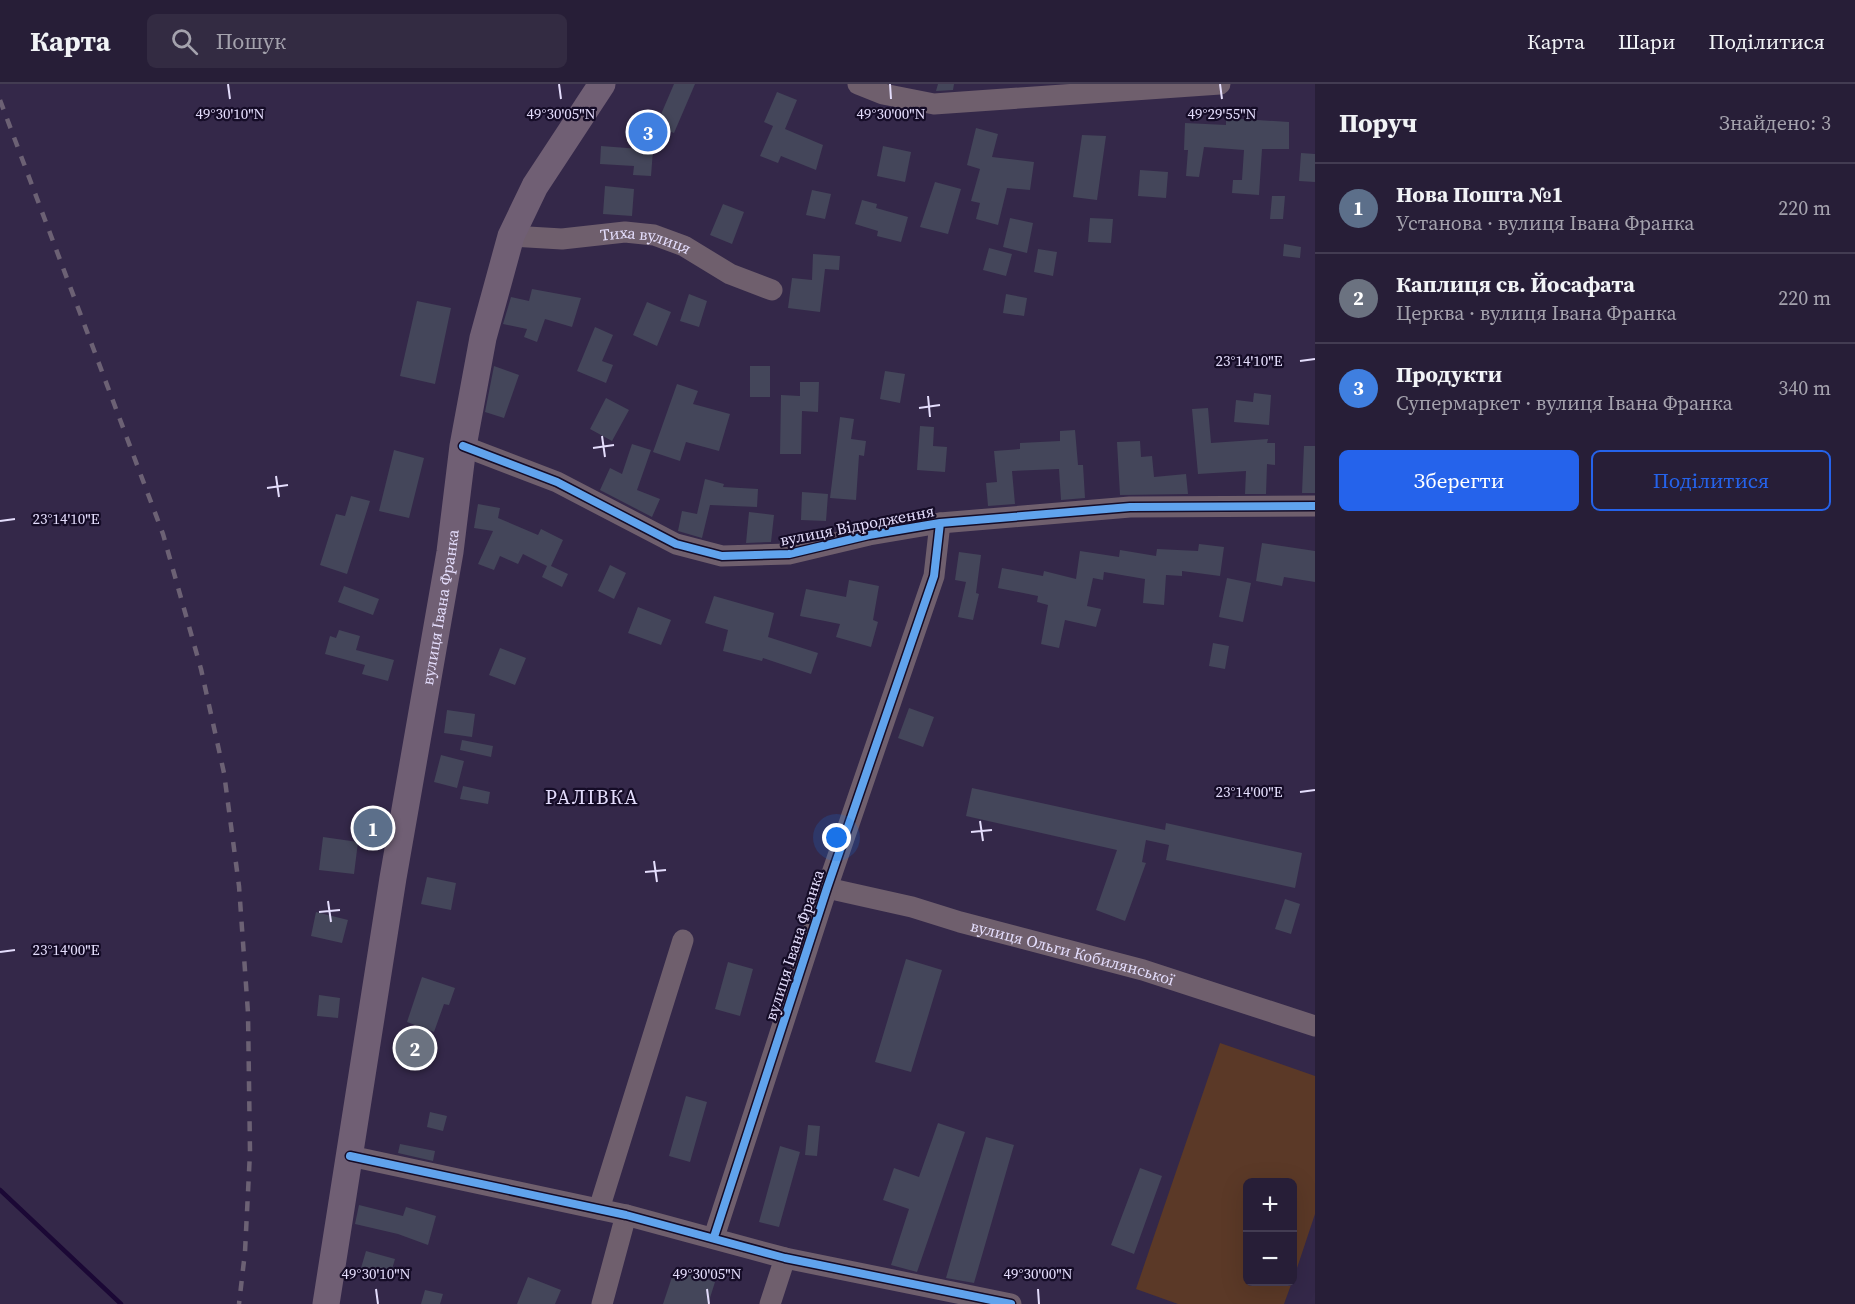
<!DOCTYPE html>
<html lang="uk">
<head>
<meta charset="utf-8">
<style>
  :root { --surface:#271e37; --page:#332b42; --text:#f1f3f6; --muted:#a4a2ad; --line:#433c52; --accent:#2563eb }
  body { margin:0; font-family:"Source Serif 4",serif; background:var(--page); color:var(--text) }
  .controls { position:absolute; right:18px; bottom:18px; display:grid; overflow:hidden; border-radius:9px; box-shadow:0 6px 24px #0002 }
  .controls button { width:54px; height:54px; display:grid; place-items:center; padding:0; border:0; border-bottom:2px solid var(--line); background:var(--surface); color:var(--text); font:30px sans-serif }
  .you { position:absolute; left:837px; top:754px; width:21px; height:21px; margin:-15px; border:4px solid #fff; border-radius:50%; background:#1a73e8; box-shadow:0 0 0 9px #1a73e833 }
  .badge { display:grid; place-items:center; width:39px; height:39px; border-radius:50%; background:var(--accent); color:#fff; font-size:20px; font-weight:700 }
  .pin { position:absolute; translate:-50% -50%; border:3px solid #fff; box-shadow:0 2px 6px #0006 }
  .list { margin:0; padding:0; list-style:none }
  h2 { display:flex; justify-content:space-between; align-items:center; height:78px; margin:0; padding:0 24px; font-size:26px }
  h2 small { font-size:20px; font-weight:400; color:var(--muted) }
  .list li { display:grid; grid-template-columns:39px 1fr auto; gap:18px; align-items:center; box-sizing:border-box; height:90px; padding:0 24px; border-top:2px solid var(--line) }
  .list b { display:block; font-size:22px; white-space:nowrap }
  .list p { margin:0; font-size:20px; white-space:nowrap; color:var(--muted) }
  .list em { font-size:20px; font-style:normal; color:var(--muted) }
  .actions { display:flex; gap:12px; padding:18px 24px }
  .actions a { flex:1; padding:14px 0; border:2px solid var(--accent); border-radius:9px; text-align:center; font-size:21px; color:var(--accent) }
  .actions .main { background:var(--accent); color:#fff }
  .icon { flex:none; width:33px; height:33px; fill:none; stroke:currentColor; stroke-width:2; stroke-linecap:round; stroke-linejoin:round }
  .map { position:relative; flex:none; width:1315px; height:1220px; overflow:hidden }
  header { display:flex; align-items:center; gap:36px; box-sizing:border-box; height:84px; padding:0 30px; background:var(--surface); border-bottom:2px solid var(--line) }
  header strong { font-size:28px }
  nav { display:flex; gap:33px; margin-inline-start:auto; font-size:21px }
  .search { width:420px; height:54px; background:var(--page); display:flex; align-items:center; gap:15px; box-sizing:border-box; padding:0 21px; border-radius:9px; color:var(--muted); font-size:22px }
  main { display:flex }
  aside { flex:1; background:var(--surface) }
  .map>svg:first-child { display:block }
  .green { fill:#5b3927 }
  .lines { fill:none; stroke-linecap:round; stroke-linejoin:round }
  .stream { stroke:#1b0835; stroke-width:4.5 }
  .building { fill:#44465a }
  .minor { stroke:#6f5f6d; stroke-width:21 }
  .major { stroke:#705f74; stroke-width:27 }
  .rail { stroke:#6c6174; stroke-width:4.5; stroke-dasharray:10 10; stroke-linecap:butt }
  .cycleway-casing { stroke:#150c27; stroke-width:11 }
  .cycleway { stroke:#60a3ed; stroke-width:8 }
  .ticks { fill:none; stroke:#e4ddfc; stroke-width:2 }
  .labels { text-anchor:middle; stroke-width:4.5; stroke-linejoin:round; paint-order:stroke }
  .street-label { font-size:16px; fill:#e4ddfc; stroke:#150c27 }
  .quarter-label { font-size:20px; letter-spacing:1.5px; fill:#e4ddfc; stroke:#150c27 }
  .ticks-label { font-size:15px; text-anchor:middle; fill:#e4ddfc; stroke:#150c27; stroke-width:4.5; stroke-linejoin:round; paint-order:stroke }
</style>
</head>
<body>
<header>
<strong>Карта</strong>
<div class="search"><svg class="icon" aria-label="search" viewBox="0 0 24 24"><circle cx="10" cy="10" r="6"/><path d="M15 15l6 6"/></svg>Пошук</div>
<nav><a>Карта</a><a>Шари</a><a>Поділитися</a></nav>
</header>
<main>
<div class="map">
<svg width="1315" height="1220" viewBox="0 0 1315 1220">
  <rect width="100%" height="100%" fill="#342849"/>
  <path class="green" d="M1220,959L1315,992V1130L1293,1196L1292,1098H1248V1198H1292L1284,1220H1178L1136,1205Z"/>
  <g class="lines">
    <path class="stream" d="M0,1106L121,1220"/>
  </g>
  <path class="building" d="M674,0H695L674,49L656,42Z
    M938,0H954L953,6L936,7Z
    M777,8L797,16L785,45L823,61L816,86L781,72L778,79L760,72L773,42L764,38Z
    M1226,34L1289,38V65H1262L1259,111L1232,109L1233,96H1242L1244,66L1204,63L1199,93L1186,92L1188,66H1184L1185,39L1226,41Z
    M976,44L998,50L992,73L1034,78L1030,106L1007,104L998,141L976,135L980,119L971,117L980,85L967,81Z
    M1082,51L1106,52L1097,116L1073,113Z
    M601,62L653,66L651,92L633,91L634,82L600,80Z
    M883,62L911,68L905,98L877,92Z
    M1301,69L1315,70V98L1299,97Z
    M1140,86L1168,88L1166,114L1138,112Z
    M935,98L961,105L948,150L920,143Z
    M605,102L634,105L632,132L603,130Z
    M812,106L831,110L825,135L806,131Z
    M1272,112H1285L1283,135H1270Z
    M862,116L877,120L876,124L908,133L901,158L877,152L878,147L855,140Z
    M723,120L744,128L732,160L710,151Z
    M1010,134L1033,139L1027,169L1003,163Z
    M1090,134L1113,135L1111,159L1088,158Z
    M1284,160L1301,163L1300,174L1283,172Z
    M989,164L1012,170L1006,192L983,186Z
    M1038,165L1057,168L1053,192L1034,188Z
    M813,170L840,172L839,186L825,185L820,228L788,224L792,194L812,196Z
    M532,205L581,214L572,243L545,235L537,258L524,253L527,245L503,240L511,213L529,217Z
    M689,210L707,217L699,243L680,237Z
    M1006,210L1027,214L1024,232L1003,229Z
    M417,217L451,224L435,300L400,292Z
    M647,218L671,228L657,262L633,251Z
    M595,243L613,251L602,277L613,281L606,299L577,287Z
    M494,282L519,291L504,334L485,328Z
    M750,282H770V313H750Z
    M885,287L905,290L900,319L880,315Z
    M800,298H819L818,328L802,327L801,370H780L781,311L800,312Z
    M677,300L698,307L693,320L730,330L719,367L686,358L680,377L653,368Z
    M1254,309L1271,311L1269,341L1234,338L1236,316L1253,318Z
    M606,314L629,326L612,357L590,345Z
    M1208,324L1211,359L1268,355L1267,359H1275V381L1267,380L1266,410H1245L1246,387L1198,390L1192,325Z
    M840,333L854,335L851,355L866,357L864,372L859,371L856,416L830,414Z
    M920,342L934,343L933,362L947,363L945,388L917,386Z
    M1075,346L1078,381H1083L1085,414L1061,416L1059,385L1012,387L1015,420L988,422L986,399L997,398L994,367L1020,365V359L1060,357V347Z
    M1140,357L1141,373L1152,372L1154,393L1186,390L1188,410L1120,411L1117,358Z
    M632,360L651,366L637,406L660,415L652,433L600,406L610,384L622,390Z
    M1304,362H1315V409H1302Z
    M394,366L424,374L409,434L379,427Z
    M705,395L724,400L723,403L758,405L757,423L710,421L702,454L678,447L682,427L697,430Z
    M802,408L828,410L826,437L801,436Z
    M351,412L370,417L347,490L320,481L336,430L345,432Z
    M478,420L500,424L498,434L538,451L541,445L563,456L551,482L568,490L562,503L542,493L547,482L523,470L518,480L500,472L494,486L478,480L493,447L474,444Z
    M749,428L774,431L771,458L746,459Z
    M1262,459L1315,467V498L1284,493L1282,502L1256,497Z
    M1199,460L1224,463L1220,492L1182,487V492L1166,491L1164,521L1143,519L1145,495L1104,488L1103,496L1093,494L1087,522L1101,525L1096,543L1065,536L1059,564L1041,560L1048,521L1037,518L1038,512L998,504L1002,484L1043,492L1044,487L1076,495L1080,467L1119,473L1120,466L1156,472L1157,465L1198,467Z
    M959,468L981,471L976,509L979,510L973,536L958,533L966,498L955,496Z
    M610,481L626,489L614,515L598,507Z
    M1227,494L1251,499L1243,538L1219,533Z
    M849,496L879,502L873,536L878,538L871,563L836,553L840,540L800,532L806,505L846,513Z
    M344,502L379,515L373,531L338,518Z
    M714,512L774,529L768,553L818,569L811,590L763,574L762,577L723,567L728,546L705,539Z
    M638,523L671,536L661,561L628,549Z
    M339,546L360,552L356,566L394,576L388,597L362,590L365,581L325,570L330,552L336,554Z
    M1213,559L1229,562L1225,585L1209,582Z
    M500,564L526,574L515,601L489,591Z
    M909,624L934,633L923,663L898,654Z
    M447,626L475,630L472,653L444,649Z
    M462,656L493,662L491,673L460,666Z
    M441,671L464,677L457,704L434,698Z
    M463,702L490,708L488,720L460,715Z
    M972,704L1165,746L1166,739L1302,769L1295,804L1166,776L1169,761L1146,756L1142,778L1146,779L1125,837L1096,826L1117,766L966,732Z
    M323,753L358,758L354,790L319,786Z
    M427,793L456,799L451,826L421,820Z
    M1285,815L1300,820L1291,850L1275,845Z
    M316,828L348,836L342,859L311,852Z
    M906,875L942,886L911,988L875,978Z
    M728,878L753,885L740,932L715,925Z
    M422,893L455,904L449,921L444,920L434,948L407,938Z
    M319,911L340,914L338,934L317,932Z
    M686,1012L707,1018L690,1078L669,1072Z
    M430,1028L447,1032L443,1047L427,1043Z
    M938,1039L965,1048L917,1188L891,1181L909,1125L883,1116L894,1084L919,1093Z
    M808,1041L820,1042L817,1072L805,1071Z
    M986,1053L1014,1061L974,1199L946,1194Z
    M400,1060L435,1067L433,1077L398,1069Z
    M780,1062L800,1068L779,1143L759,1138Z
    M1140,1084L1162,1092L1134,1170L1111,1161Z
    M359,1121L403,1132L406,1123L436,1132L428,1161L398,1150L355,1140Z
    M366,1167L395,1175L390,1192L361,1184Z
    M675,1184L715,1198L708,1220H663Z
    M528,1193L561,1206L555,1220H517Z
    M425,1206L443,1210L440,1220H421Z"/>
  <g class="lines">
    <g class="minor">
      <path d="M858,0L883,10L934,20L1220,0"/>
      <path id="s1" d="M511,152L562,155L625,148L654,151L684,162L730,190L772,206"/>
      <path d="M463,362L557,398L676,460L722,472L789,470L869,451L940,439L1130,423L1315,422"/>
      <path id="s2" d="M827,804L912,823L960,838L1143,886L1315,942"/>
      <path d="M350,1072L626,1131L785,1174L1011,1220"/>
      <path d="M599,1125L683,856"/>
      <path d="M714,1153L827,804L934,492L940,439"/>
      <path d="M602,1220L626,1131"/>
      <path d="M770,1220L785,1174"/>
    </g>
    <path class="major" id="s3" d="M326,1220L393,794L450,468L463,362L483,254L511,152L535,102L602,0"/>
    <path class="rail" d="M0,16L163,450L201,585L224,689L239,802L248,929L250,1068L245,1168L239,1220"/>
    <g class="cycleway-casing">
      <path id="cycleway" d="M463,362L557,398L676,460L722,472L789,470L869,451L940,439L1130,423L1315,422
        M350,1072L626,1131L785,1174L1011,1220
        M714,1153L827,804L934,492L940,439"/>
    </g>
    <use href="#cycleway" class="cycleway"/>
  </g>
  <path class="ticks" d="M228,0L230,15M559,0L561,15M890,0L891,15M1220,0L1222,15M1300,277L1315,275M928,312L930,333M919,324L940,321M602,352L605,373M593,364L614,361M276,392L279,413M267,404L288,401M0,437L15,435M1300,708L1315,706M980,737L983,757M971,748L992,746M654,777L657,798M645,788L666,786M328,817L331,838M319,828L340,826M0,868L15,866M376,1205L378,1220M707,1205L709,1220M1038,1205L1039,1220"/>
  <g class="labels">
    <g class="street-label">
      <text dy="6" stroke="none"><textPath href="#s1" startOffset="136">Тиха вулиця</textPath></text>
      <text transform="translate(857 441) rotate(-11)" y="6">вулиця Відродження</text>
      <text dy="6" stroke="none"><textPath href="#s3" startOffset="706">вулиця Івана Франка</textPath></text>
      <text transform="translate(794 861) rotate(-72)" y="6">вулиця Івана Франка</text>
      <text dy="6" stroke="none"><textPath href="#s2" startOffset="254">вулиця Ольги Кобилянської</textPath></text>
    </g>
    <g class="quarter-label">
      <text x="592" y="720">РАЛІВКА</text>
    </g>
  </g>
  <g class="ticks-label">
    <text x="230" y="35">49°30'10"N</text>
    <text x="561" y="35">49°30'05"N</text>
    <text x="891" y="35">49°30'00"N</text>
    <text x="1222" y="35">49°29'55"N</text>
    <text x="1249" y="282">23°14'10"E</text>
    <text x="66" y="440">23°14'10"E</text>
    <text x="1249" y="713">23°14'00"E</text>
    <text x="66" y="871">23°14'00"E</text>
    <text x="376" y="1195">49°30'10"N</text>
    <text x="707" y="1195">49°30'05"N</text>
    <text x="1038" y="1195">49°30'00"N</text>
  </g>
</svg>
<div class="controls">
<button>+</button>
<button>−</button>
</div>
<div class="you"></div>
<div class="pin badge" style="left:373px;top:744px;background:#5c6f8a">1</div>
<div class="pin badge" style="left:415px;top:964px;background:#6b7280">2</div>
<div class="pin badge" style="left:648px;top:48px;background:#3f7fe0">3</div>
</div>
<aside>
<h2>Поруч<small>Знайдено: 3</small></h2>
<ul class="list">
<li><span class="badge" style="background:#5c6f8a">1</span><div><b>Нова Пошта №1</b><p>Установа · вулиця Івана Франка</p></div><em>220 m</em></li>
<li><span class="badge" style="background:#6b7280">2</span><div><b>Каплиця св. Йосафата</b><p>Церква · вулиця Івана Франка</p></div><em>220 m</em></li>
<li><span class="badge" style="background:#3f7fe0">3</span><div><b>Продукти</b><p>Супермаркет · вулиця Івана Франка</p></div><em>340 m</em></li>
</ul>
<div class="actions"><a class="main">Зберегти</a><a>Поділитися</a></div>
</aside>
</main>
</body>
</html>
